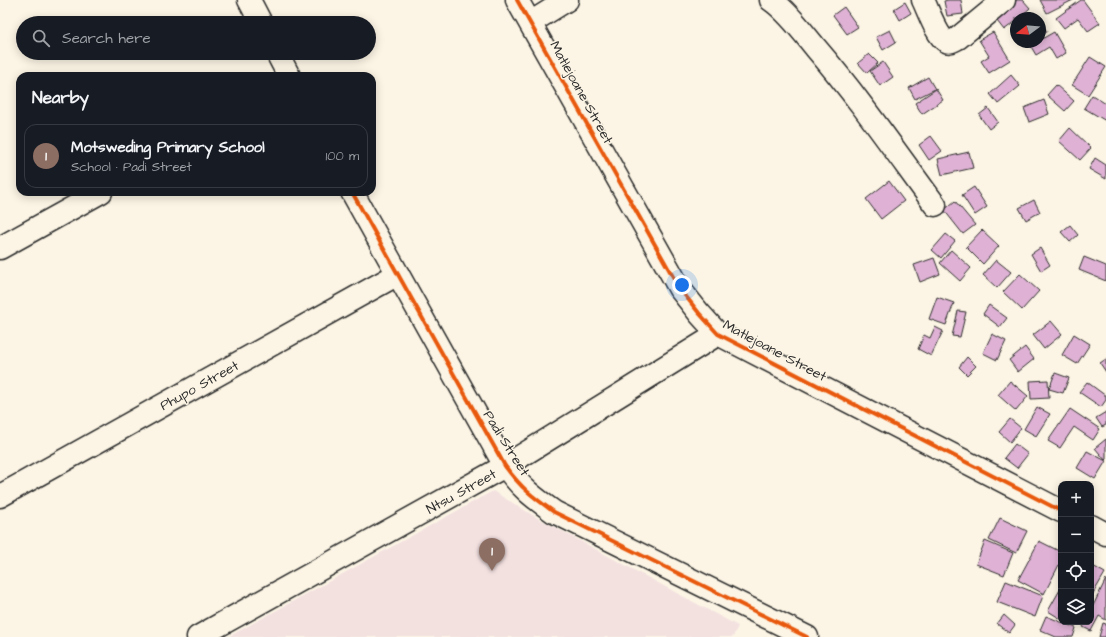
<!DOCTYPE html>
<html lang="en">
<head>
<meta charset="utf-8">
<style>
  :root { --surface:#171b24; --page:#242831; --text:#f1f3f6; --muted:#9ea1a6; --line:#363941; --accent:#ea580c }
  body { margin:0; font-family:"Architects Daughter",sans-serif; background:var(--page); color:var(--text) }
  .controls { position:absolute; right:12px; bottom:12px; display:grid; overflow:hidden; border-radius:8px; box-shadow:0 2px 10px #0003 }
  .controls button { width:36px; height:36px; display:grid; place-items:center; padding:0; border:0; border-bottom:1px solid var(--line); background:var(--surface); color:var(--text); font:20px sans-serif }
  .compass { position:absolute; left:1010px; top:12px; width:36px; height:36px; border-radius:50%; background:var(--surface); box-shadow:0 2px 10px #0003; rotate:254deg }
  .you { position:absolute; left:682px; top:285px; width:14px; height:14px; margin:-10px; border:3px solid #fff; border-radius:50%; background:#1a73e8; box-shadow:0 0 0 6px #1a73e833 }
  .badge { display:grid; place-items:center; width:26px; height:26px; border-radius:50%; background:var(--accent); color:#fff; font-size:13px; font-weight:700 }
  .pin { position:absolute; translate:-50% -33px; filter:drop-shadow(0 1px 2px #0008) }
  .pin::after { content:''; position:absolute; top:21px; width:14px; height:12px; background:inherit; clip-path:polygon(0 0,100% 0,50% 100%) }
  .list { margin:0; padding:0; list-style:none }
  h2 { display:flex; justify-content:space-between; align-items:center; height:52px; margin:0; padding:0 16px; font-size:17px }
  h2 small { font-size:13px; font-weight:400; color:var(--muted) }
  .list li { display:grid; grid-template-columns:26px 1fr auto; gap:12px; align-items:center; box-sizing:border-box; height:64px; margin:0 8px 8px; padding:0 8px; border:1px solid var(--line); border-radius:12px }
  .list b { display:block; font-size:15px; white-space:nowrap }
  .list p { margin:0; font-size:13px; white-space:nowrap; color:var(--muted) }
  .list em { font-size:13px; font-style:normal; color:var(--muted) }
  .icon { flex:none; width:22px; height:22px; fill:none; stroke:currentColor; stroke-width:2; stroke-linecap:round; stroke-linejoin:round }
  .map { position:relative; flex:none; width:1106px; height:637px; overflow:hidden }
  .search { position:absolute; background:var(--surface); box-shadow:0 2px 10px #0003; left:16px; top:16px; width:360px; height:44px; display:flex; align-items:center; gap:10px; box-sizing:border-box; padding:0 14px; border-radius:22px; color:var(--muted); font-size:15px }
  .panel { position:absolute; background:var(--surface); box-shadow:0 2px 10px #0003; left:16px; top:72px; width:360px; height:124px; border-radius:12px }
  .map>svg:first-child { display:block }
  .built { fill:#f3e1e0 }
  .building { fill:#dfb2d5; stroke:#2b2b2b }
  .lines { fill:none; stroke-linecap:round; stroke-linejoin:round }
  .minor-casing { stroke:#2b2b2b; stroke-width:25 }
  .minor { stroke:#fcf5e5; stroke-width:22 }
  .cycleway-casing { stroke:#fcf5e5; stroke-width:6 }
  .cycleway { stroke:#e8590c; stroke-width:4 }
  .labels { text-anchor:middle; stroke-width:3; stroke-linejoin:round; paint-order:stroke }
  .street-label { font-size:14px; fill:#2b2b2b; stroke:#fcf5e5 }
</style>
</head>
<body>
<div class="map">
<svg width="1106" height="637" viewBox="0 0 1106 637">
  <rect width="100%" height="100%" fill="#fcf5e5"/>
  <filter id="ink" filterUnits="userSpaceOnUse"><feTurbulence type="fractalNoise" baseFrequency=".025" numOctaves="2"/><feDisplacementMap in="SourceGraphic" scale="8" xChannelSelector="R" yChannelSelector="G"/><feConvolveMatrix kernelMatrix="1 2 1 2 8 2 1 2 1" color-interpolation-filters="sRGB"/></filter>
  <g filter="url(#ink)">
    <path class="built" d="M493,491L534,516L738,626L733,637H228Z"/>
    <path class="building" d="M948,0H961L963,14L947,16L944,1Z
      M1015,0H1023L1030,8L1019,18H1016V21L1004,30L994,17Z
      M1040,0H1073L1047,13Z
      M1081,0H1083L1100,23L1088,31L1078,18L1064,28L1056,18Z
      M905,2L911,13L900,20L894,9Z
      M844,7L858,27L847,34L833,15Z
      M1040,19L1047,32L1040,36Z
      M890,30L896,42L883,50L876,37Z
      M993,32L1010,60L989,73L981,61L989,56L979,40Z
      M1054,32L1066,53L1056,59L1049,47L1036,55L1030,45L1036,42H1040V40Z
      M869,54L878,63L867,73L858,63Z
      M1090,57L1106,67L1088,95L1072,85Z
      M883,62L893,77L880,86L870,71Z
      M1011,75L1020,86L998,104L990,94Z
      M928,77L935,89L915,99L909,88Z
      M1056,85L1074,101L1065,111L1047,95Z
      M936,89L943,100L922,114L915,103Z
      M1092,95L1106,104V121L1084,108Z
      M1044,100L1049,114L1029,122L1024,108Z
      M988,108L998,122L989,129L979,115Z
      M1070,128L1091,148L1080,160L1059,141Z
      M931,136L942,151L929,160L919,145Z
      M969,152L973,168L942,175L938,159Z
      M1095,158L1106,165V179L1089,169Z
      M889,181L904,201L881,219L866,199Z
      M974,187L987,207L975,215L962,195Z
      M1034,200L1040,212L1026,220L1019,208Z
      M955,201L975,225L963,234L944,210Z
      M1070,225L1078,235L1070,242L1061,232Z
      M982,230L999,246L983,264L966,247Z
      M946,234L955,241L941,258L932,250Z
      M1040,248L1050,265L1041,271L1031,254Z
      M951,250L971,268L960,281L940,263Z
      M1084,257L1106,266V281L1079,270Z
      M934,258L940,274L920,282L914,265Z
      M996,260L1011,272L997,288L983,275Z
      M1020,274L1039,291L1022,310L1003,292Z
      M937,297L954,303L946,325L929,319Z
      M989,305L1007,318L1000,327L983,314Z
      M958,311L966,312L960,337L952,336Z
      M1051,321L1062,334L1044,349L1033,335Z
      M935,327L943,331L931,356L918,349L924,335L930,338Z
      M992,334L1006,341L997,360L983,353Z
      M1074,334L1090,344L1077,364L1062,355Z
      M1025,347L1034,359L1018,372L1009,360Z
      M967,357L976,366L967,375L959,367Z
      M1106,359V372L1100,363Z
      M1055,373L1069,378L1063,393L1049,389Z
      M1048,380L1049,398L1031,399L1030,381Z
      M1010,381L1028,396L1016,411L998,395Z
      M1087,382L1106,396V400L1101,407L1079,392Z
      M1037,407L1050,414L1036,436L1024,429Z
      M1070,409L1100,429L1093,440L1074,427L1060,448L1048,441Z
      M1106,412V425L1102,427L1096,418Z
      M1010,419L1021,428L1010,442L999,432Z
      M1106,439V459L1105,460L1095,448Z
      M1015,444L1028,454L1017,468L1004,458Z
      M1087,451L1106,461L1095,479L1077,468Z
      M1000,518L1027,531L1016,553L989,540Z
      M985,541L1013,553L1004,575L976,564Z
      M1039,541L1061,552V561L1044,594L1018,580Z
      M1091,565L1105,573L1091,597Z
      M1106,579V620L1099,616L1091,631L1083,627L1085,622H1091V610Z
      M1006,581L1043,596L1035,617L997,602Z
      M1061,588V619L1048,611Z
      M1004,615L1015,625L1009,633L997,624Z
      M1046,616L1076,628L1073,637H1056L1040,630Z
      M1103,623L1106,624V637H1099Z"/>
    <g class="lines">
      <g class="minor-casing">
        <path id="minor" d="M249,0L261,23
          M517,0L680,289L699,313L718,334L1061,511
          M771,0C787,11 803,32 815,47C858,97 896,152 935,205
          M923,0C928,10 937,36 946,41C950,43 954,40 958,38L1004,0
          M530,23L567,0
          M277,53L289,76
          M352,192L505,466C521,488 533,497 554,512L807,637
          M0,248L101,192
          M0,496L398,274
          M1091,526L1106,534
          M198,637L505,466L718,334"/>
      </g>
      <use href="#minor" class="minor"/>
      <g class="cycleway-casing">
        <path id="cycleway" d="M517,0L680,289L699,313L718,334L1061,511
          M352,192L505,466C521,488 533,497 554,512L807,637"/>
      </g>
      <use href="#cycleway" class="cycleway"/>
    </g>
  </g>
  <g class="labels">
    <g class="street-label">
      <text transform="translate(582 92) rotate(61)" y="5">Matlejoane Street</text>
      <text transform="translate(775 350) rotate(28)" y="5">Matlejoane Street</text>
      <text transform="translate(199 385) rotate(-29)" y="5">Phupo Street</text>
      <text transform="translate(507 443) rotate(58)" y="5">Padi Street</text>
      <text transform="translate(461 491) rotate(-29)" y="5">Ntsu Street</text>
    </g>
  </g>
</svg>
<div class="controls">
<button>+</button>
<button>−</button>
<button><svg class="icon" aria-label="locate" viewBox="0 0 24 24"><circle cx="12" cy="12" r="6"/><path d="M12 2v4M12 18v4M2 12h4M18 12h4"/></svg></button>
<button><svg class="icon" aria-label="layers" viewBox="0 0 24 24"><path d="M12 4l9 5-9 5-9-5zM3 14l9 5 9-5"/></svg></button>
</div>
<svg class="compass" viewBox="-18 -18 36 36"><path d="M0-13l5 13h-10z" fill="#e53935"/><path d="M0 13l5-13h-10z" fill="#9ea1a6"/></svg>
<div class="you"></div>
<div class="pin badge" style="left:492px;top:571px;background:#8d6e63">1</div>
<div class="search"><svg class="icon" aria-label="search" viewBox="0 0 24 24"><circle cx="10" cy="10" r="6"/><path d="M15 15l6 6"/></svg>Search here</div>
<section class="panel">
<h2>Nearby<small></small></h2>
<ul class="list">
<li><span class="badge" style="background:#8d6e63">1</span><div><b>Motsweding Primary School</b><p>School · Padi Street</p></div><em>100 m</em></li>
</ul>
</section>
</div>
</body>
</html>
